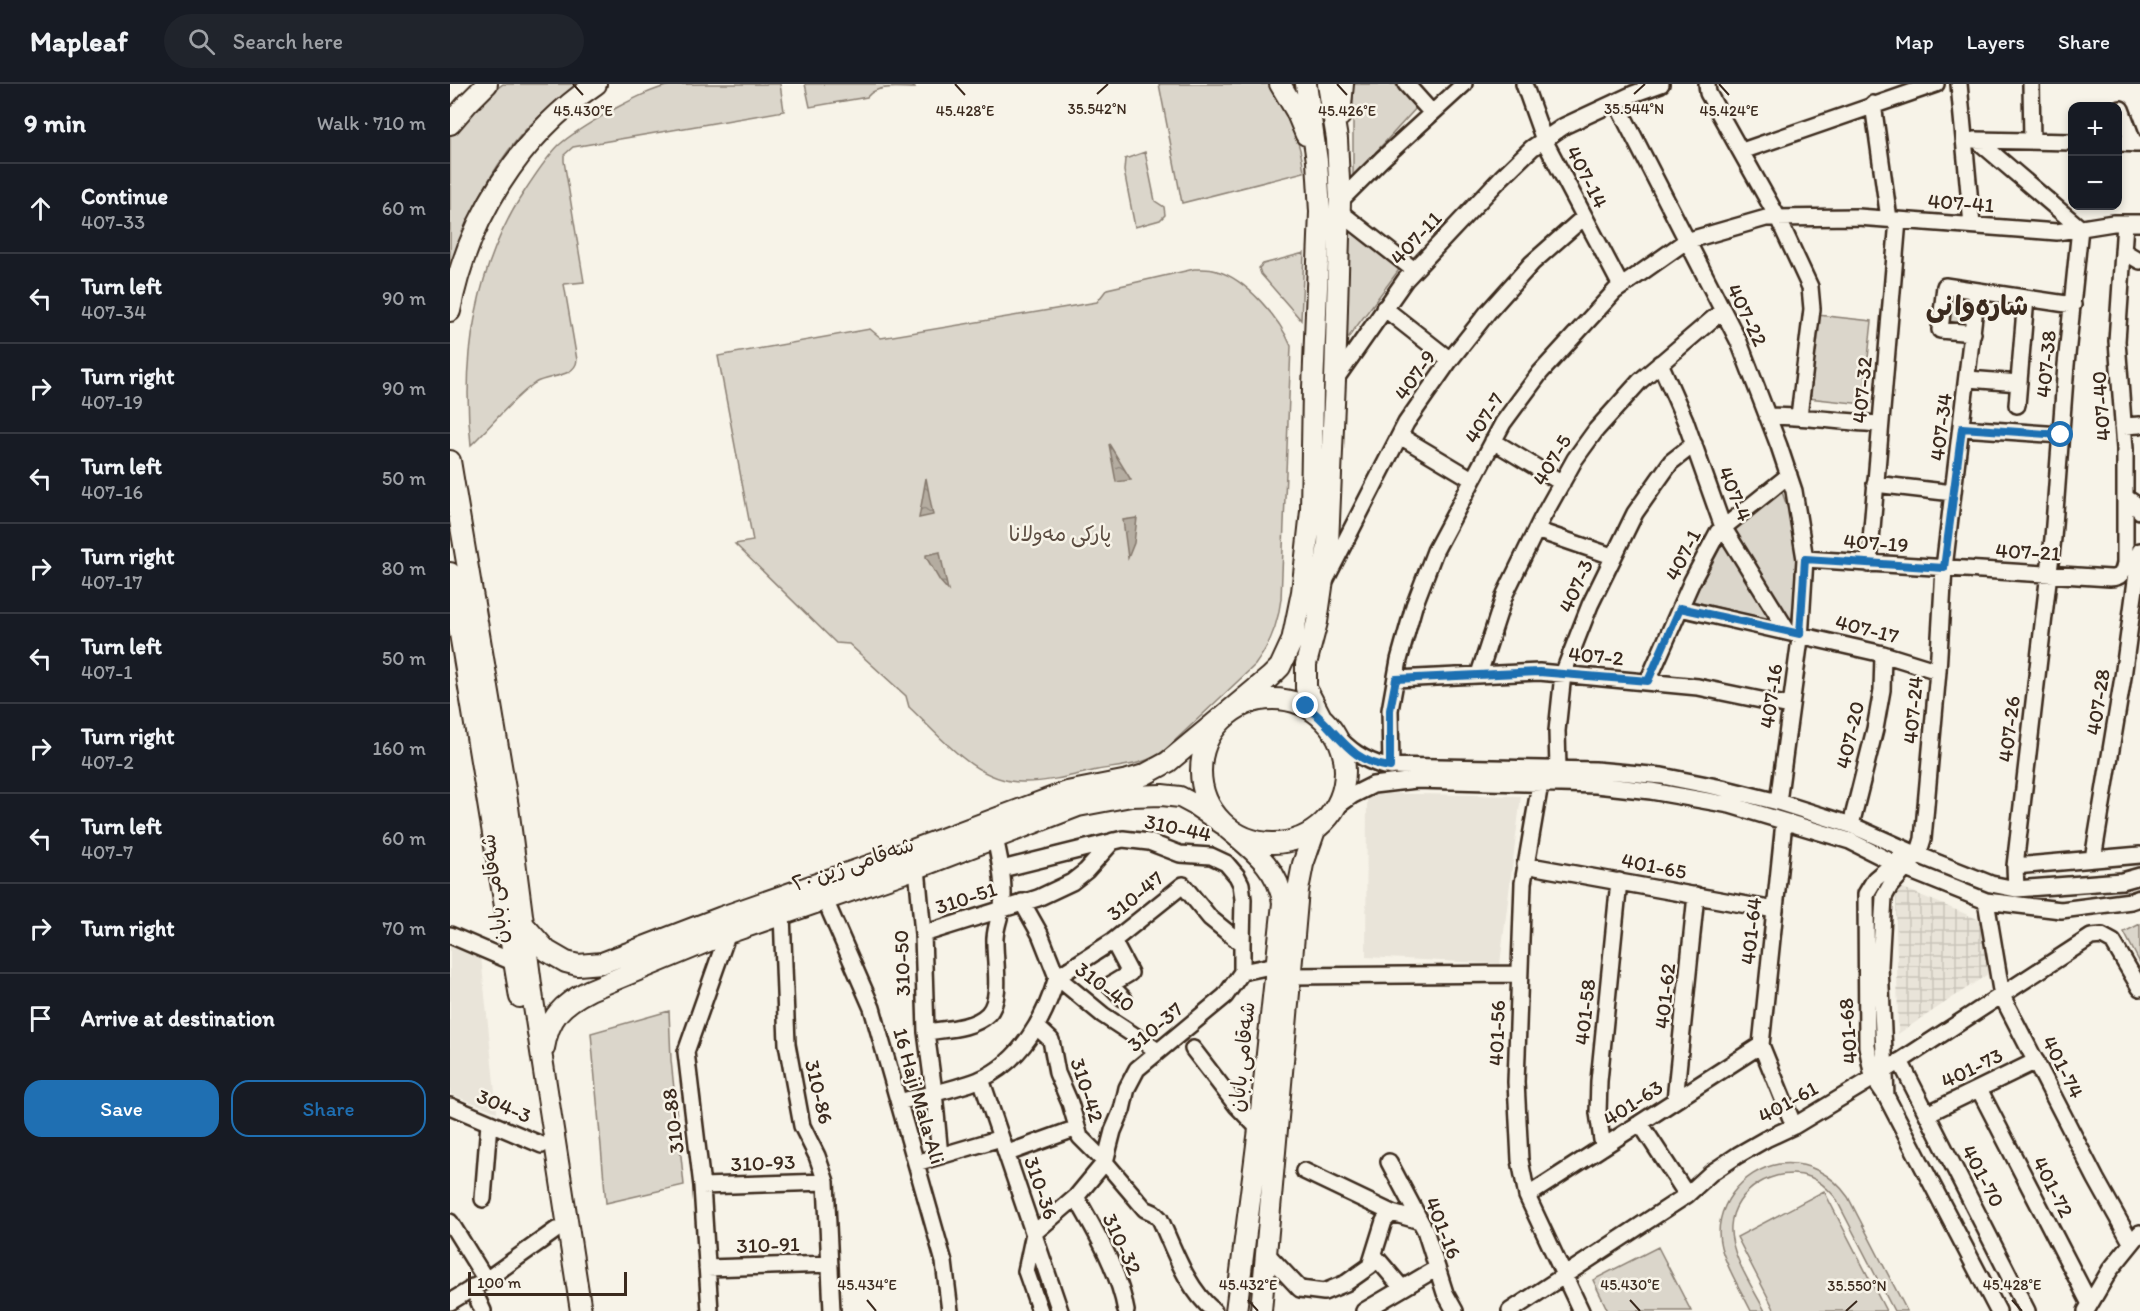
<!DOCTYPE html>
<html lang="en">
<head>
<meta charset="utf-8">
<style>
  :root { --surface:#171b24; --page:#20242c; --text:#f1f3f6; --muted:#9ea1a6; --line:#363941; --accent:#1f6fb2 }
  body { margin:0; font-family:Itim,"Playpen Sans Arabic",sans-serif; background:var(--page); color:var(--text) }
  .controls { position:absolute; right:18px; top:18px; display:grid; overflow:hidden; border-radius:12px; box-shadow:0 3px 9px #0003 }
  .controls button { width:54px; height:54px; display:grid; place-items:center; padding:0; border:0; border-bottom:2px solid var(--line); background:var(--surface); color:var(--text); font:30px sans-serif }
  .scale { position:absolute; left:18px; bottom:15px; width:159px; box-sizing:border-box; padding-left:6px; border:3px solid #3b2a1e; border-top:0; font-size:16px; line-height:21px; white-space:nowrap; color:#3b2a1e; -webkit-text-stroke:4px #f7f3e8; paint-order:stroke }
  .stop { position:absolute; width:18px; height:18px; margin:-14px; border:4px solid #1f6fb2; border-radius:50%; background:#fff }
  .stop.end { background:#1f6fb2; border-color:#fff; box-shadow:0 2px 6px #0008 }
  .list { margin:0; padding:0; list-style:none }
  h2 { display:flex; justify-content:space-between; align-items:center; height:78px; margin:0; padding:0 24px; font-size:26px }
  h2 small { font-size:20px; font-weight:400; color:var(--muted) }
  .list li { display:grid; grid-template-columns:39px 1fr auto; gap:18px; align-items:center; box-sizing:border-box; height:90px; padding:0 24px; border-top:2px solid var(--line) }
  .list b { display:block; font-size:22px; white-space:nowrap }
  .list p { margin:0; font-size:20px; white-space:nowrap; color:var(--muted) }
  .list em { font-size:20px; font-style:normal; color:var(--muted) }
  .actions { display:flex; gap:12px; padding:18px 24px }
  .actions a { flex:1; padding:14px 0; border:2px solid var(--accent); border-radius:18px; text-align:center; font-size:21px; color:var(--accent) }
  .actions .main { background:var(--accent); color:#fff }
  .icon { flex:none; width:33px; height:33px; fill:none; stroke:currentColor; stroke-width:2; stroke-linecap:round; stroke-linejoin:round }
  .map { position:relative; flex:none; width:1690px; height:1227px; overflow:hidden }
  header { display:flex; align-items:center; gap:36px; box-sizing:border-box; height:84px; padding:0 30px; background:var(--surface); border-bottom:2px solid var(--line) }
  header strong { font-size:28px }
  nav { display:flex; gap:33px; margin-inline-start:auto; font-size:21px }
  .search { width:420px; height:54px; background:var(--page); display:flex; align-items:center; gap:15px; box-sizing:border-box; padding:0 21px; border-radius:33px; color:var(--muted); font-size:22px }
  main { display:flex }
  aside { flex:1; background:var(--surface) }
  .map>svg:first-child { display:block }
  .built { fill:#e9e4d9 }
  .industrial { fill:url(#industrial-grid) }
  .green { fill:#dbd6cb; stroke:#8b8074; stroke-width:1.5 }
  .water { fill:url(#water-ripples); stroke:#84786c; stroke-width:1.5 }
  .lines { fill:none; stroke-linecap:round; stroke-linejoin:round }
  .minor-casing { stroke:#3b2a1e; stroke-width:20 }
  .major-casing { stroke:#3b2a1e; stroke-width:24 }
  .minor { stroke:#f7f3e8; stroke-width:15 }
  .major { stroke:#f7f3e8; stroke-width:20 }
  .route { stroke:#1f6fb2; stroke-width:8 }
  .ticks { fill:none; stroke:#3b2a1e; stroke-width:2 }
  .labels { text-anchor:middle; stroke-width:5; stroke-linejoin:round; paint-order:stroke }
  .street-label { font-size:21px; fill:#3b2a1e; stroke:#f7f3e8 }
  .park-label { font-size:21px; fill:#5b4c41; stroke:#f7f3e8 }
  .district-label { font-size:27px; font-weight:bold; fill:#3b2a1e; stroke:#f7f3e8 }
  .ticks-label { font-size:15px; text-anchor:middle; fill:#3b2a1e; stroke:#f7f3e8; stroke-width:5; stroke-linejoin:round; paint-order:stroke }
</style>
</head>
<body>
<header>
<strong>Mapleaf</strong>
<div class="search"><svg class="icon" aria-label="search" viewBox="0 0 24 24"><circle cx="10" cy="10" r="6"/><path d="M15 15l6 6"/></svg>Search here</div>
<nav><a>Map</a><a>Layers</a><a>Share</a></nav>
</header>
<main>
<aside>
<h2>9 min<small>Walk · 710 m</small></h2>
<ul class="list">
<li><svg class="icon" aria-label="ahead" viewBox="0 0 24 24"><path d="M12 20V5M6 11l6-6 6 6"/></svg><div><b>Continue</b><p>407-33</p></div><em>60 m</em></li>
<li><svg class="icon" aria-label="left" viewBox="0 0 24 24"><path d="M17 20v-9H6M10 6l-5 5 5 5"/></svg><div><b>Turn left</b><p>407-34</p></div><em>90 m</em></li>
<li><svg class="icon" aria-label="right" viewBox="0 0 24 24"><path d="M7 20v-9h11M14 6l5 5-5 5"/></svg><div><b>Turn right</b><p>407-19</p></div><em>90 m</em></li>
<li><svg class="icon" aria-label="left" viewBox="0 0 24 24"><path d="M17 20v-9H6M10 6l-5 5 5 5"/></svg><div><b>Turn left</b><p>407-16</p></div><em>50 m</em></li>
<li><svg class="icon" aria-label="right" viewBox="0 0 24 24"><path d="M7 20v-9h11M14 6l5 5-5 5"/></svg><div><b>Turn right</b><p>407-17</p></div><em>80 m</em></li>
<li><svg class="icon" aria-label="left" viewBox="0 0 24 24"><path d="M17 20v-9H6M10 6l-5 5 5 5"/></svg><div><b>Turn left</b><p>407-1</p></div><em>50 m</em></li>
<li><svg class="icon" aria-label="right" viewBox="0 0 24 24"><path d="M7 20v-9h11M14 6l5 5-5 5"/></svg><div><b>Turn right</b><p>407-2</p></div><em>160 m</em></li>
<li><svg class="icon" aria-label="left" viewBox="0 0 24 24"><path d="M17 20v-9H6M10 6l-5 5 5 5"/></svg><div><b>Turn left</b><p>407-7</p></div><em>60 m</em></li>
<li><svg class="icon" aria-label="right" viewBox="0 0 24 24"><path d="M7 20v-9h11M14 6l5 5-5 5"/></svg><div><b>Turn right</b></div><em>70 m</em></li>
<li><svg class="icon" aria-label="arrive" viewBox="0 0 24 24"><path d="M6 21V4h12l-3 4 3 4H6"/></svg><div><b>Arrive at destination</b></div></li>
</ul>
<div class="actions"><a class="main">Save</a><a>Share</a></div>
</aside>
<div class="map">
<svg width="1690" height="1227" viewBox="0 0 1690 1227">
  <defs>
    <pattern id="industrial-grid" width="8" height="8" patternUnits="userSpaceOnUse" patternTransform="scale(1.5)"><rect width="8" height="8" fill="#e9e4d9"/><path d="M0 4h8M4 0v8" fill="none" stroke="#c9c4ba"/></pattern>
    <pattern id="water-ripples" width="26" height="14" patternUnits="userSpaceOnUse" patternTransform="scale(1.5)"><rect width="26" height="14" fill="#b4aca0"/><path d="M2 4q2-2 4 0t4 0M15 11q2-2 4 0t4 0" fill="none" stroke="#948c82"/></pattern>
  </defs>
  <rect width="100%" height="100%" fill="#f7f3e8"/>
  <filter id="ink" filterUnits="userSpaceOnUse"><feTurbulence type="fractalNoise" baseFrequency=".0167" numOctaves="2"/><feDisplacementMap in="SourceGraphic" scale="12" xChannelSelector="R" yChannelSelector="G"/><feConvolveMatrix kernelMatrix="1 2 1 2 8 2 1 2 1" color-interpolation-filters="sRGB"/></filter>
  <g filter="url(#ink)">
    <path class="built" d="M917,709L1071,712L1050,880L916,873Z
      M0,852L30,863L47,1028L0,1010Z"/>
    <path class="industrial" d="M1446,801L1530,836L1538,890L1448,950Z"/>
    <path class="green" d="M53,0H131C110,16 88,31 71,51C37,90 15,138 0,187V52L36,13Z
      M330,0L334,27L123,63L114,71V77L134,198L114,200L127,276C125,294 98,291 85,299C63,314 41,342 21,361C11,273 26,180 76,105C86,90 96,74 109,61C126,46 147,35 166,24C183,15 202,5 221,1C230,0 242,0 252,0C278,0 304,0 330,0Z
      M355,0H460L465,4C450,4 426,0 417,13L360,23Z
      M709,0H822C838,31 850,53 854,88L732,119Z
      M903,0H945L968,22L903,93Z
      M695,68L705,117L714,123L715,131L710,136L685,143L674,87L675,75Z
      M897,139L951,183L892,262Z
      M854,169L851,236L811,190L809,184L813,180Z
      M744,185C752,185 760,184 767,187C796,195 830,235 841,262L831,515C828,541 820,561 805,581L716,665C697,681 671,682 647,686C624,691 599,698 575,698C527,700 491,653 459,623L456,612L399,560L386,559L285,460L303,457L268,272L420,245L431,254L647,218L657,205Z
      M1499,209L1519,211L1515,241L1496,239Z
      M1367,231L1422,237L1413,320L1358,314Z
      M1332,408C1336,420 1341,431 1344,443C1352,474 1344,510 1341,541L1283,446Z
      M1273,459L1323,537L1242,517Z
      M1690,840V879L1674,848Z
      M219,927L221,976L234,1101L156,1119L141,949Z
      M1329,1080C1358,1077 1382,1090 1398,1113L1457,1227H1444L1385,1113C1378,1105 1370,1097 1360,1093C1326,1081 1283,1106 1281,1142C1279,1169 1303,1204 1315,1227H1301C1291,1206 1277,1185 1271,1163C1261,1125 1292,1086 1329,1080Z
      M1374,1107L1436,1227H1325L1287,1153Z
      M1208,1163L1241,1227H1158L1143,1196Z"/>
    <path class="water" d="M659,360L681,396L666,398Z
      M476,394L483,431L469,434Z
      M687,434L684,459L678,474L673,436Z
      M490,468V469L498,506L490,497L476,473V471Z"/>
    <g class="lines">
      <g class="minor-casing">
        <path id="minor" d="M956,0L982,29
          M1074,0L1094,56L1171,202
          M1257,0L1258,9L1328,134L1360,203L1362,225L1349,332
          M1509,0L1522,141
          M1581,0L1582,57
          M1166,18L1289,258L1329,362L1344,407L1355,475L1350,555L1328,718
          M1423,20L1439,135
          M1668,26L1671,25L1684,60
          M1524,56L1622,58
          M1527,56L1630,144L1616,281L1603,454L1565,782L1566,805
          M1668,59L1690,60
          M1292,67L1486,0
          M890,117L932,75L1014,0
          M890,128L964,186
          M1673,167L1690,177
          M934,224L1000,276
          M1523,249L1490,246L1495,202L1623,221
          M1210,279L1235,336L1273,443L1338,548
          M1518,295L1569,299
          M885,296L955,196L1051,94L1082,64L1114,42L1183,10L1211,0
          M1567,321L1576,214
          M1317,332C1355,332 1392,338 1430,340
          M1673,342L1690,341
          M1512,344L1611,351
          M950,352L1022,395
          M1043,357L1112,399
          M1425,400L1503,409
          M1675,413L1684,419L1690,427
          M1086,446L1162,472
          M1355,475L1660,494C1671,494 1673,489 1675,479V365L1667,257L1675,139
          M1419,480L1448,136
          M876,495L956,339L1000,276L1038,228L1082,179L1134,133
          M1230,524L1433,570L1488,587
          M1029,590L1055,510L1091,436L1125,375L1146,346L1190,297L1272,227
          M946,595L1089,588L1248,603L1340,622
          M1198,597L1242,497L1268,448L1339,391
          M884,649C899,666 913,676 934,682L1145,686L1212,692L1272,704L1328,718L1401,741L1468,771L1541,800L1566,805L1672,797L1690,792
          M941,683L940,626L949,576L964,522L985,467L1053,339L1090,289L1165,207L1236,157L1316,134L1408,133L1607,148L1663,139H1690
          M1108,685L1107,647L1113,590L1140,521L1185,429L1221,378L1244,360
          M1090,700L1073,799L1066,998L1070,1076L1077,1112L1131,1227
          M885,724L903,711L923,701L966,696L1146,701L1201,707L1280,721L1400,757L1456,785L1536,817L1611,826L1681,817L1690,814
          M1334,738L1311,961L1344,1042
          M1401,741L1425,645L1432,606L1433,570
          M1450,774L1425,795L1416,810L1417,962L1423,993L1436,1012L1548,1227
          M1643,775L1673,593L1690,467
          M1075,781L1325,826
          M1565,782L1690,771
          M467,784L473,850L476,948L484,1008L490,1072
          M552,785L673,755L699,758L730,770L761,772L776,779L787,792L791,800L793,815L792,860
          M375,816L422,924L494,1178L500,1227
          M1536,817L1552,912L1646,1095L1681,1158
          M572,818L590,850L607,893L653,931L708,967
          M332,830L337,960L352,1042L367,1072L376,1098L382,1227
          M473,850L588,814L622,798L636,787L663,757
          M0,851L63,878
          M663,857L680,889L660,901L674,915
          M842,892L1069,890
          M607,893L663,857L733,801L760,834L792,860V888L826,881
          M587,943L601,956L607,989L620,1019L630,1053L655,1078L695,1125L704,1129L710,1135C724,1166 737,1205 764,1227
          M476,948C495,945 523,945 538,930C553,915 544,875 545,854C546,838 554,825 553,809C553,790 549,772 545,754
          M743,965L786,1021L809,1045
          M1450,977L1577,1227
          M531,995L610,1227
          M1529,1005L1640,1220
          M1436,1012L1430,882L1434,813L1440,802L1468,771L1473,755L1488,587L1494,484L1527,207
          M1225,1016L1246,811
          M449,1018C475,1011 503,1006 529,996C571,978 595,934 607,893
          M0,1022L92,1061
          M1477,1030L1586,977
          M1190,1039L1237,1111
          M1153,1063L1148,1029L1149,997L1169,797
          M558,1069L627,1044
          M939,1078L975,1146L995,1209L1005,1227
          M466,1079L551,1054
          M854,1087L942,1129
          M252,1102L376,1098
          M1077,1112L1311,961
          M626,1113C646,1148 669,1187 676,1227
          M33,1115L39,1039
          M0,1138L36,1196
          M817,1170L850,1205L874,1208L896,1199L920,1182L934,1137L942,1129L970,1137
          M924,1171L952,1204
          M257,1184L380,1180
          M22,1203L33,1227
          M0,1218L36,1196L106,1146
          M260,1227L252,1102L236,968L278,849
          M590,1227L576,1187L584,1149L626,1113L655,1078L663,1047L672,1026L677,1004L687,985L775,912L792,888
          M914,1227L987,1184
          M1060,1227L1237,1111L1261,1089L1288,1071L1316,1055L1344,1042L1435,987L1641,853L1652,852L1663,858L1690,904
          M1636,1227L1660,1186L1690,1149"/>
      </g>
      <g class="major-casing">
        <path id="major" d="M830,0L846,27L856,51
          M890,32L893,0
          M0,40L18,19L37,0
          M0,227C17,137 69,52 146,0
          M0,377L58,723L83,916L131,1227
          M0,489L70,913
          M751 687a72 72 0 1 1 144 0a72 72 0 1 1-144 0Z
          M871,633L856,604V580L867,538L878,460L885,296L890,117L887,55L878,0
          M778,745C803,766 829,785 833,819L809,1045L786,1227
          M72,839L97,867L116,878L128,881L152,879L272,833L441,774L617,708L678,696L694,691L718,678L820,593L830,583L842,557L852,508L861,427L863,304L870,128L867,77L856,0
          M94,964C99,933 112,920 140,906L278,849L467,784L628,722L681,712L712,711L730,713L745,721L773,740
          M811,1227L848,806L853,780L865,746"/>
      </g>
      <use href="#minor" class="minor"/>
      <use href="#major" class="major"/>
    </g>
  </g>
  <g class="lines" filter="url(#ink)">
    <path class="route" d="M856,622C888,645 896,677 940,683V626L946,595L1089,588L1198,597L1230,524L1350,550L1355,475L1494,484L1512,344L1611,351"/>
  </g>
  <path class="ticks" d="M123,0L133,11M505,0L515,11M887,0L897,11M1269,0L1279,11M647,10L658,0M1184,10L1195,0M417,1216L426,1227M798,1216L808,1227M1180,1216L1190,1227M1562,1216L1572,1227M1396,1227L1407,1217"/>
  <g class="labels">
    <g class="street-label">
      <text transform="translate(1137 93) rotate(63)" y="7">407-14</text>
      <text transform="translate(1511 119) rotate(4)" y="7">407-41</text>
      <text transform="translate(966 154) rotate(-47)" y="7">407-11</text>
      <text transform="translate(1297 231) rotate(64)" y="7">407-22</text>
      <text transform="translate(1596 280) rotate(-85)" y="7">407-38</text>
      <text transform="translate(965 291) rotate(-55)" y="7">407-9</text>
      <text transform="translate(1412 306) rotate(-85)" y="7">407-32</text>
      <text transform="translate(1651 322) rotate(-94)" y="7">407-40</text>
      <text transform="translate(1034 334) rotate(-58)" y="7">407-7</text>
      <text transform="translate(1491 343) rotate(-83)" y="7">407-34</text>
      <text transform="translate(1102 376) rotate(-59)" y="7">407-5</text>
      <text transform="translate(1285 410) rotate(68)" y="7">407-4</text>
      <text transform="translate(1426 459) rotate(4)" y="7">407-19</text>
      <text transform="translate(1578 468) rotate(3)" y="7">407-21</text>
      <text transform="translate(1233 471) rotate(-63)" y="7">407-1</text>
      <text transform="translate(1126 502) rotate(-66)" y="7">407-3</text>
      <text transform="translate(1417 545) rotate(14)" y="7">407-17</text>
      <text transform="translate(1146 572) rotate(5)" y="7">407-2</text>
      <text transform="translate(1321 612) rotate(-82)" y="7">407-16</text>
      <text transform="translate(1648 618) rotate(-81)" y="7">407-28</text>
      <text transform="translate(1463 626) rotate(-85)" y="7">407-24</text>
      <text transform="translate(1559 645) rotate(-83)" y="7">407-26</text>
      <text transform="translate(1400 651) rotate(-77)" y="7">407-20</text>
      <text transform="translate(728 744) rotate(12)" y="7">310-44</text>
      <text transform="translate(403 780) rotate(-19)" y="7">شەقامی ژین ٢٠</text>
      <text transform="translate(1204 782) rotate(11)" y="7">401-65</text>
      <text transform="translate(44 805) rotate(-97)" y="7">شەقامی بابان</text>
      <text transform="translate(685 812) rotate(-39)" y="7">310-47</text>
      <text transform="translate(516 814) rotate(-18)" y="7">310-51</text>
      <text transform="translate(1301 847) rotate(-84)" y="7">401-64</text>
      <text transform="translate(452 879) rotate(-92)" y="7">310-50</text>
      <text transform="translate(655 903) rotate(37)" y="7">310-40</text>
      <text transform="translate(1215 912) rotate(-84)" y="7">401-62</text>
      <text transform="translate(1135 928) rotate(-84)" y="7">401-58</text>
      <text transform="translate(705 943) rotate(-40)" y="7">310-37</text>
      <text transform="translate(1398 947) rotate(-94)" y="7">401-68</text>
      <text transform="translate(1047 949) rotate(-88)" y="7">401-56</text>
      <text transform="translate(792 973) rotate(-84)" y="7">شەقامی بابان</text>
      <text transform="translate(1613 983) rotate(63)" y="7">401-74</text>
      <text transform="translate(1522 984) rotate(-26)" y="7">401-73</text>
      <text transform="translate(637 1006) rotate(72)" y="7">310-42</text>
      <text transform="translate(369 1008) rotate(77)" y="7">310-86</text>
      <text transform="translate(469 1012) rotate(74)" y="7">16 Haji Mala Ali</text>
      <text transform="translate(1338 1018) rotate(-29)" y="7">401-61</text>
      <text transform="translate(1183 1019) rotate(-33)" y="7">401-63</text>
      <text transform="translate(54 1022) rotate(23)" y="7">304-3</text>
      <text transform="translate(223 1037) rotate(-97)" y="7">310-88</text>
      <text transform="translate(313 1079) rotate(-2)" y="7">310-93</text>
      <text transform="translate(1533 1092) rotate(62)" y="7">401-70</text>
      <text transform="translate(1603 1103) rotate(63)" y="7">401-72</text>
      <text transform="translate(591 1104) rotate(71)" y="7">310-36</text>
      <text transform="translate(993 1144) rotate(68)" y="7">401-16</text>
      <text transform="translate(672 1160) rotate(65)" y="7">310-32</text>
      <text transform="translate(318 1161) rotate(-2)" y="7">310-91</text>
    </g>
    <g class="park-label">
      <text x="610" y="457">پارکی مەولانا</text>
    </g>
    <g class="district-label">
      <text x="1527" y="231">شارەوانی</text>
    </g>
  </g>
  <g class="ticks-label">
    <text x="647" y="30">35.542°N</text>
    <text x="1184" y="30">35.544°N</text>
    <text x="897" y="32">45.426°E</text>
    <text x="1279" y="32">45.424°E</text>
    <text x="133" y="32">45.430°E</text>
    <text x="515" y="32">45.428°E</text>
    <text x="417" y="1206">45.434°E</text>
    <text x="798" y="1206">45.432°E</text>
    <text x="1180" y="1206">45.430°E</text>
    <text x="1562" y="1206">45.428°E</text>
    <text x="1407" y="1207">35.550°N</text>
  </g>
</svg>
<div class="controls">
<button>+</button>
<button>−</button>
</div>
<div class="scale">100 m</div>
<div class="stop" style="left:1611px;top:351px"></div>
<div class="stop end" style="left:856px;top:622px"></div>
</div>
</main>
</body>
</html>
